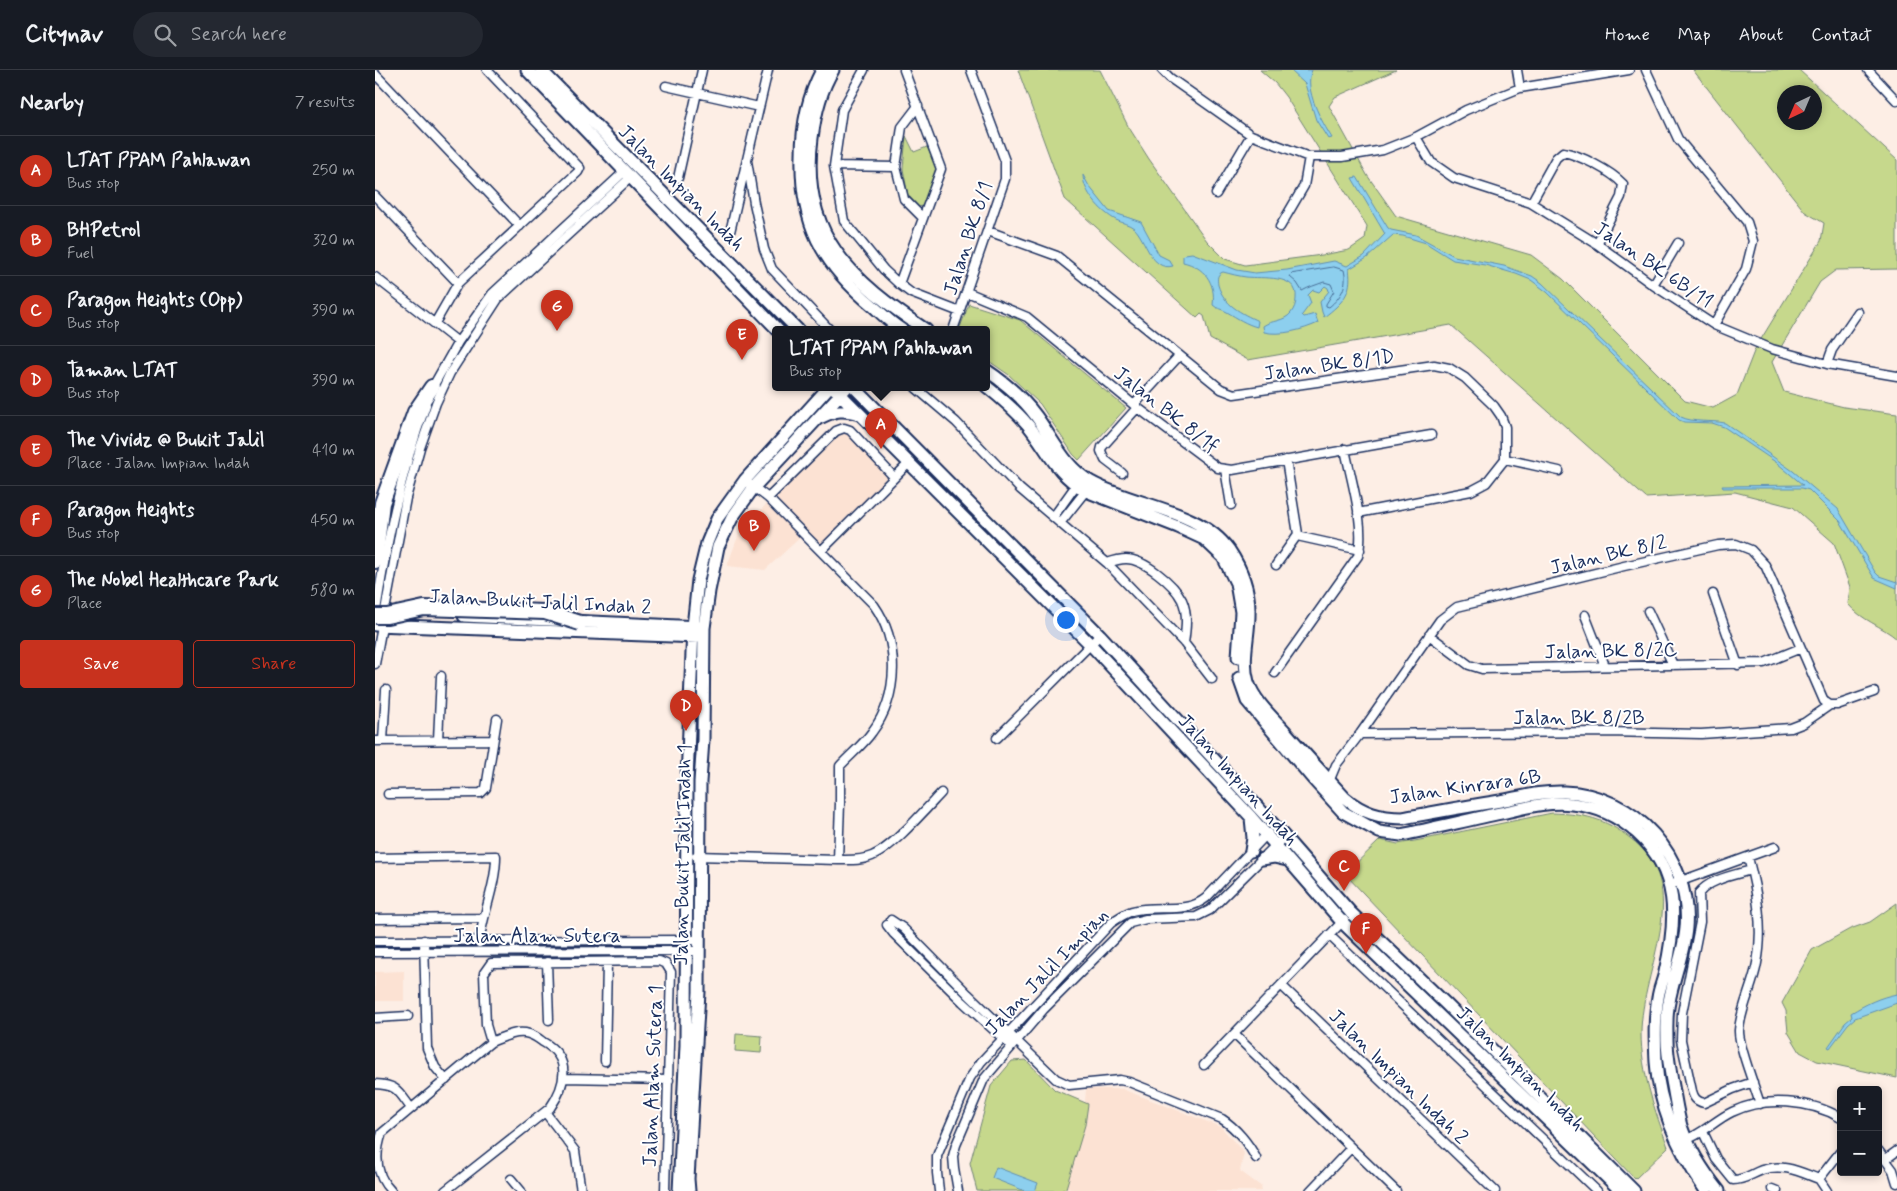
<!DOCTYPE html>
<html lang="en">
<head>
<meta charset="utf-8">
<style>
  :root { --surface:#171b24; --page:#242831; --text:#f1f3f6; --muted:#9ea1a6; --line:#363941; --accent:#c8321e }
  body { margin:0; font-family:Mynerve,sans-serif; background:var(--page); color:var(--text) }
  .controls { position:absolute; right:15px; bottom:15px; display:grid; overflow:hidden; border-radius:5px; box-shadow:0 2px 8px #0003 }
  .controls button { width:45px; height:45px; display:grid; place-items:center; padding:0; border:0; border-bottom:1px solid var(--line); background:var(--surface); color:var(--text); font:25px sans-serif }
  .compass { position:absolute; left:1402px; top:15px; width:45px; height:45px; border-radius:50%; background:var(--surface); box-shadow:0 2px 8px #0003; rotate:224deg }
  .you { position:absolute; left:690px; top:549px; width:18px; height:18px; margin:-12px; border:4px solid #fff; border-radius:50%; background:#1a73e8; box-shadow:0 0 0 8px #1a73e833 }
  .badge { display:grid; place-items:center; width:32px; height:32px; border-radius:50%; background:var(--accent); color:#fff; font-size:16px; font-weight:700 }
  .pin { position:absolute; translate:-50% -41px; filter:drop-shadow(0 1px 2px #0008) }
  .pin::after { content:''; position:absolute; top:26px; width:18px; height:15px; background:inherit; clip-path:polygon(0 0,100% 0,50% 100%) }
  .popup { position:absolute; left:397px; top:256px; width:218px; height:65px; box-sizing:border-box; display:grid; place-content:center; border-radius:5px; background:var(--surface); filter:drop-shadow(0 1px 4px #0005); font-size:16px; white-space:nowrap; color:var(--muted) }
  .popup b { font-size:19px; color:var(--text) }
  .popup::after { content:''; position:absolute; left:50%; top:100%; margin-left:-10px; border:10px solid transparent; border-top-color:var(--surface) }
  .list { margin:0; padding:0; list-style:none }
  h2 { display:flex; justify-content:space-between; align-items:center; height:65px; margin:0; padding:0 20px; font-size:21px }
  h2 small { font-size:16px; font-weight:400; color:var(--muted) }
  .list li { display:grid; grid-template-columns:32px 1fr auto; gap:15px; align-items:center; box-sizing:border-box; height:70px; padding:0 20px; border-top:1px solid var(--line) }
  .list b { display:block; font-size:19px; white-space:nowrap }
  .list p { margin:0; font-size:16px; white-space:nowrap; color:var(--muted) }
  .list em { font-size:16px; font-style:normal; color:var(--muted) }
  .actions { display:flex; gap:10px; padding:15px 20px }
  .actions a { flex:1; padding:11px 0; border:1px solid var(--accent); border-radius:5px; text-align:center; font-size:18px; color:var(--accent) }
  .actions .main { background:var(--accent); color:#fff }
  .icon { flex:none; width:28px; height:28px; fill:none; stroke:currentColor; stroke-width:2; stroke-linecap:round; stroke-linejoin:round }
  .map { position:relative; flex:none; width:1522px; height:1121px; overflow:hidden }
  header { display:flex; align-items:center; gap:30px; box-sizing:border-box; height:70px; padding:0 25px; background:var(--surface); border-bottom:1px solid var(--line) }
  header strong { font-size:24px }
  nav { display:flex; gap:28px; margin-inline-start:auto; font-size:18px }
  .search { width:350px; height:45px; background:var(--page); display:flex; align-items:center; gap:12px; box-sizing:border-box; padding:0 18px; border-radius:28px; color:var(--muted); font-size:19px }
  main { display:flex }
  aside { flex:1; background:var(--surface) }
  .map>svg:first-child { display:block }
  .built { fill:#fce2d3 }
  .green { fill:#c6d88c; stroke:#708475; fill-rule:evenodd }
  .water { fill:#8dcfee; stroke:#5f8fb4 }
  .lines { fill:none; stroke-linecap:round; stroke-linejoin:round }
  .shore { stroke:#496f98; stroke-width:1 }
  .street-casing { stroke:#1b2f5e; stroke-width:11 }
  .secondary-casing { stroke:#1b2f5e; stroke-width:15 }
  .highway-casing { stroke:#1b2f5e; stroke-width:18 }
  .street { stroke:#fff; stroke-width:8 }
  .secondary { stroke:#fff; stroke-width:11 }
  .highway { stroke:#fff; stroke-width:14 }
  .highway-bridge-casing { stroke:#1b2f5e; stroke-width:18; stroke-linecap:butt }
  .highway-bridge { stroke:#fff; stroke-width:14 }
  .labels { text-anchor:middle; stroke-width:4; stroke-linejoin:round; paint-order:stroke }
  .street-label { font-size:20px; fill:#1b2f5e; stroke:#fff }
</style>
</head>
<body>
<header>
<strong>Citynav</strong>
<div class="search"><svg class="icon" aria-label="search" viewBox="0 0 24 24"><circle cx="10" cy="10" r="6"/><path d="M15 15l6 6"/></svg>Search here</div>
<nav><a>Home</a><a>Map</a><a>About</a><a>Contact</a></nav>
</header>
<main>
<aside>
<h2>Nearby<small>7 results</small></h2>
<ul class="list">
<li><span class="badge">A</span><div><b>LTAT PPAM Pahlawan</b><p>Bus stop</p></div><em>250 m</em></li>
<li><span class="badge">B</span><div><b>BHPetrol</b><p>Fuel</p></div><em>320 m</em></li>
<li><span class="badge">C</span><div><b>Paragon Heights (Opp)</b><p>Bus stop</p></div><em>390 m</em></li>
<li><span class="badge">D</span><div><b>Taman LTAT</b><p>Bus stop</p></div><em>390 m</em></li>
<li><span class="badge">E</span><div><b>The Vividz @ Bukit Jalil</b><p>Place · Jalan Impian Indah</p></div><em>410 m</em></li>
<li><span class="badge">F</span><div><b>Paragon Heights</b><p>Bus stop</p></div><em>450 m</em></li>
<li><span class="badge">G</span><div><b>The Nobel Healthcare Park</b><p>Place</p></div><em>580 m</em></li>
</ul>
<div class="actions"><a class="main">Save</a><a>Share</a></div>
</aside>
<div class="map">
<svg width="1522" height="1121" viewBox="0 0 1522 1121">
  <rect width="100%" height="100%" fill="#fdeee5"/>
  <filter id="ink" filterUnits="userSpaceOnUse"><feTurbulence type="fractalNoise" baseFrequency=".02" numOctaves="2"/><feDisplacementMap in="SourceGraphic" scale="10" xChannelSelector="R" yChannelSelector="G"/><feConvolveMatrix kernelMatrix="1 2 1 2 8 2 1 2 1" color-interpolation-filters="sRGB"/></filter>
  <g filter="url(#ink)">
    <path class="built" d="M468,361L473,363L516,407L446,478L430,463L390,500L352,496L365,461L461,364Z
      M29,901V931H0V902Z
      M651,990L680,1020L710,1032L711,1019H747L846,1057L869,1083L865,1101L887,1117L886,1121H702L691,1118L686,1121H602L595,1093L616,1016L637,991Z"/>
    <path class="green" d="M643,0H725L753,56L774,89L832,171L850,189L870,195L947,185L974,180L990,169L992,156L911,27L900,13L885,0H1021L960,27L954,36L992,105L1021,146L1156,185L1188,209L1310,331L1338,338L1362,325L1380,279L1446,171L1449,153L1430,142L1318,0H1424L1522,90V199L1461,200L1445,212L1397,292L1409,322L1469,337L1522,344V569C1507,556 1486,550 1473,534L1475,517L1459,473L1418,437L1360,422L1271,428L1076,255L873,290L835,269L829,246L826,244L822,248L690,129ZM1410,22H1440V52H1410Z
      M531,66L539,82L552,77L563,100L549,135L544,137L533,125L528,99Z
      M594,234L645,250L751,338L704,390L698,384L665,334L634,305L611,289V260H584Z
      M1177,743C1209,744 1229,748 1255,768C1321,816 1266,899 1266,963C1266,1002 1280,1041 1293,1077L1260,1109L970,804L1005,770L1023,774L1045,770Z
      M1522,833V1008L1442,991L1425,982L1413,962L1411,941L1407,933L1437,880L1475,859L1495,852Z
      M361,964L387,966L386,983L360,981Z
      M651,990L680,1020L713,1034L710,1055L691,1118L686,1121H602L595,1093L616,1016L637,991Z"/>
    <path class="water" d="M915,0H937C928,19 947,52 957,68L953,69L941,50L930,14Z
      M708,105L714,116L734,141L766,152L784,185L794,190L798,196C776,202 771,169 759,158C754,154 747,153 741,150C726,142 708,122 708,105Z
      M982,107L1013,158L1016,160L1041,165L1079,186L1129,196L1157,206L1167,213L1306,347C1318,353 1336,350 1350,353L1418,401L1463,439L1500,502L1504,506L1522,512V518L1499,508L1465,451L1434,420L1427,418H1348L1347,416L1428,415L1402,393L1349,357L1337,353L1309,352L1304,350L1172,222L1156,210L1141,204L1110,195L1078,190L1051,173L1028,166L1018,165L992,188L974,199C978,223 967,233 949,247L947,242L945,232L954,221L953,218L950,216L944,222L938,220L933,225L936,233L927,245L929,247L940,244L943,253C928,260 905,266 889,262L888,256C896,250 909,252 916,243C919,239 921,234 921,229C924,203 886,209 871,207C863,206 856,204 848,202C842,204 842,208 843,215C849,235 866,243 883,251L882,257C871,254 862,248 852,242C847,239 842,239 838,235C841,212 829,197 808,192V186L810,184L817,183L862,200L880,203L912,200L959,191L972,196L989,186L1010,164L977,108Z
      M1522,924V933L1480,948L1473,954L1455,978L1453,977L1470,953L1477,947L1476,943C1491,934 1505,927 1522,924Z
      M621,1097L663,1113L660,1121H650L617,1108Z"/>
    <g class="lines">
      <path class="shore" d="M959,197L969,200C973,216 966,227 954,237L951,236V234L959,221L956,214L949,212C941,215 934,217 927,221L922,213L915,207L917,204Z"/>
      <g class="street-casing">
        <path id="street" d="M489,0L467,40L459,96L469,151L509,200L524,214L536,223L585,242
          M787,0L795,8L876,65L934,87H967L1008,80L1041,67L1091,40L1145,18L1254,0
          M1142,0L1145,18
          M1271,0L1303,69L1372,152L1378,171L1371,199L1339,255
          M1493,0L1522,31
          M0,4L145,156
          M291,16L384,37
          M543,36L527,57L521,97L529,129L548,148
          M1041,67L1056,92L1079,108L1156,133L1222,174L1278,215L1339,255L1397,279L1452,294L1522,306
          M372,91L379,133L389,179L397,199L455,260
          M459,96L521,97
          M303,108L327,0
          M841,124L876,65
          M0,126L83,213
          M1156,133L1181,88L1188,82C1205,85 1236,101 1248,114L1246,127L1222,174
          M905,157L929,116L934,87
          M613,161L682,186L846,319L859,324L1059,295L1074,298L1090,308L1119,336L1126,346L1130,357V389L1111,413L1096,421L983,443
          M355,162L393,0
          M0,207L83,272
          M524,214L566,99L529,0
          M1278,215L1303,173
          M592,222L652,247L759,335L843,398L857,400L1056,365
          M60,253L83,213L203,102L205,98L112,0
          M578,260L630,109V91L596,0
          M1452,294L1457,280L1483,242
          M541,318L581,352L645,419L732,493L809,573L837,609
          M56,320L83,272L117,224L250,101
          M759,335L804,286
          M1130,389L1184,401
          M850,399L856,435
          M747,403L730,390L726,381L727,377L762,338
          M376,415L393,428L499,535C525,572 524,626 497,662C488,675 475,685 465,696V733L463,790
          M393,428L461,361L469,358L475,360L519,407
          M679,446L704,411
          M686,452L713,418
          M922,466L985,480
          M446,481L534,393
          M732,493C738,491 745,489 751,489C769,489 799,514 807,530C813,543 811,559 809,573
          M901,495L923,464L911,390
          M1338,524L1363,595
          M1273,541L1298,595
          M1210,545L1230,596
          M0,547C11,476 25,403 51,335
          M1054,565L1094,595L1107,599L1389,593L1426,578
          M0,594L31,428L45,378L61,333L75,303L123,229L256,107
          M900,603L983,486C991,456 976,410 970,379
          M1455,635H1462L1499,622
          M985,664L1232,662L1326,664L1416,658L1429,653L1455,635
          M622,668L725,565
          M63,670L66,606
          M0,671L118,670
          M8,671L11,620
          M951,711L956,707L961,695L985,664L1065,550L1082,537L1249,496L1343,475L1361,474L1376,480L1390,495L1449,631L1455,635
          M13,724L106,723L111,718L122,649
          M321,786L463,790C474,790 486,791 497,786C517,778 550,740 566,723
          M1373,787C1382,822 1389,858 1382,893C1378,916 1366,937 1364,960C1363,975 1380,1017 1385,1034
          M0,788L121,786C121,815 108,843 104,873
          M1376,800C1360,805 1335,809 1324,823L1325,852L1307,943L1306,970L1317,1021C1319,1028 1321,1031 1329,1033L1358,1019L1378,1012
          M1295,815L1400,777
          M0,849L108,848
          M516,850L528,858L593,924L681,1009L694,1015L745,1010L754,1012L847,1049C861,1058 874,1074 881,1088
          M512,855L519,864L588,932L632,972
          M954,865L1222,1121
          M49,870L52,978L60,997L71,1010
          M0,871L323,870
          M0,882L324,881
          M172,892L174,950
          M906,915L1120,1121
          M0,948L33,946
          M859,964L1021,1121
          M116,972L111,955L109,903L116,893L284,891L291,894L296,902L290,1121
          M230,991L232,892
          M829,995L969,850
          M189,1008L294,1010
          M0,1014C23,1015 23,1021 36,1038
          M170,1042L200,1081L206,1121
          M1328,1062L1341,1089L1358,1110C1370,1110 1376,1104 1387,1100C1408,1093 1425,1102 1444,1109
          M1308,1071C1327,1065 1340,1050 1357,1042C1389,1026 1436,1030 1466,1048
          M1503,1080L1518,1100L1522,1113
          M1511,1089L1522,1081
          M136,1109L146,1121
          M1397,1119L1402,1121
          M16,1121C0,1105 0,1083 7,1063L116,972C128,967 142,960 154,964C159,965 164,969 168,972C197,988 191,1015 175,1038L70,1121
          M564,1121L562,1103V1086L595,1008L606,992L736,853C743,848 749,844 757,841C782,834 810,845 831,828L893,763
          M583,1121L579,1098L578,1086L581,1075L609,1009L669,939L755,853L771,849L821,847L835,840L909,767
          M935,1121L976,1078
          M1452,1121L1444,1109L1466,1081"/>
      </g>
      <g class="secondary-casing">
        <path id="secondary" d="M152,0L403,260
          M166,0L423,260
          M447,0C433,26 427,55 427,85C425,152 446,193 498,236C507,244 517,254 527,260
          M458,0C445,21 440,44 437,68C424,165 477,211 551,260
          M611,300C629,312 648,328 661,346C678,369 690,398 716,412C758,436 825,439 854,480C866,498 874,518 874,540C875,564 866,588 873,612C879,630 896,646 909,660C929,683 949,705 970,728C988,743 1005,748 1028,748C1061,742 1093,736 1125,731C1146,727 1167,721 1189,722C1260,724 1317,788 1311,858C1309,883 1298,908 1294,932C1291,945 1292,958 1292,970C1292,984 1295,998 1297,1011C1300,1026 1302,1042 1306,1056C1314,1079 1329,1102 1344,1121
          M611,316C626,328 641,341 653,355C674,381 680,403 711,421L803,457L829,469L848,487L861,513L866,542L863,587
          M459,318L716,575L876,747L967,852L1246,1121
          M480,318L725,565L900,756L976,843L1071,934L1259,1121
          M447,347C460,340 469,339 484,344
          M89,546L325,557
          M0,555L324,567
          M864,608L872,631L938,709L968,742L1004,762L1026,765C1060,758 1093,750 1126,743C1149,738 1173,731 1197,734C1221,736 1244,747 1262,763C1305,802 1302,850 1290,902C1288,911 1284,919 1283,928C1279,948 1280,971 1281,992C1284,1039 1305,1083 1331,1121
          M876,748L878,768L876,781
          M887,789L899,787L912,790
          M304,1121L311,975L312,711L318,557L323,510L332,473L342,449L370,410L453,318
          M314,1121L313,1109L324,922L325,712L328,670L329,558L334,521L343,477L357,448L379,417L471,318"/>
      </g>
      <g class="highway-casing">
        <path id="highway" d="M0,491L7,433L40,342L57,317"/>
      </g>
      <use href="#street" class="street"/>
      <use href="#secondary" class="secondary"/>
      <use href="#highway" class="highway"/>
      <g class="highway-bridge-casing">
        <path id="highway-bridge" d="M0,546H12L49,538L170,542L205,553"/>
      </g>
      <use href="#highway-bridge" class="highway-bridge"/>
    </g>
  </g>
  <g class="labels">
    <g class="street-label">
      <text transform="translate(307 117) rotate(45)" y="7">Jalan Impian Indah</text>
      <text transform="translate(592 168) rotate(-72)" y="7">Jalan BK 8/1</text>
      <text transform="translate(1279 194) rotate(34)" y="7">Jalan BK 6B/11</text>
      <text transform="translate(954 294) rotate(-8)" y="7">Jalan BK 8/1D</text>
      <text transform="translate(792 339) rotate(38)" y="7">Jalan BK 8/1f</text>
      <text transform="translate(1233 484) rotate(-13)" y="7">Jalan BK 8/2</text>
      <text transform="translate(165 531) rotate(3)" y="7">Jalan Bukit Jalil Indah 2</text>
      <text transform="translate(1236 580) rotate(-1)" y="7">Jalan BK 8/2C</text>
      <text x="1204" y="654">Jalan BK 8/2B</text>
      <text transform="translate(864 709) rotate(48)" y="7">Jalan Impian Indah</text>
      <text transform="translate(1090 716) rotate(-8)" y="7">Jalan Kinrara 6B</text>
      <text transform="translate(307 785) rotate(-89)" y="7">Jalan Bukit Jalil Indah 1</text>
      <text x="162" y="872">Jalan Alam Sutera</text>
      <text transform="translate(671 901) rotate(-46)" y="7">Jalan Jalil Impian</text>
      <text transform="translate(1146 998) rotate(44)" y="7">Jalan Impian Indah</text>
      <text transform="translate(277 1006) rotate(-88)" y="7">Jalan Alam Sutera 1</text>
      <text transform="translate(1024 1006) rotate(44)" y="7">Jalan Impian Indah 2</text>
    </g>
  </g>
</svg>
<div class="controls">
<button>+</button>
<button>−</button>
</div>
<svg class="compass" viewBox="-18 -18 36 36"><path d="M0-13l5 13h-10z" fill="#e53935"/><path d="M0 13l5-13h-10z" fill="#9ea1a6"/></svg>
<div class="you"></div>
<div class="pin badge" style="left:506px;top:379px">A</div>
<div class="popup"><b>LTAT PPAM Pahlawan</b>Bus stop</div>
<div class="pin badge" style="left:379px;top:481px">B</div>
<div class="pin badge" style="left:969px;top:821px">C</div>
<div class="pin badge" style="left:311px;top:661px">D</div>
<div class="pin badge" style="left:367px;top:290px">E</div>
<div class="pin badge" style="left:991px;top:884px">F</div>
<div class="pin badge" style="left:182px;top:261px">G</div>
</div>
</main>
</body>
</html>
